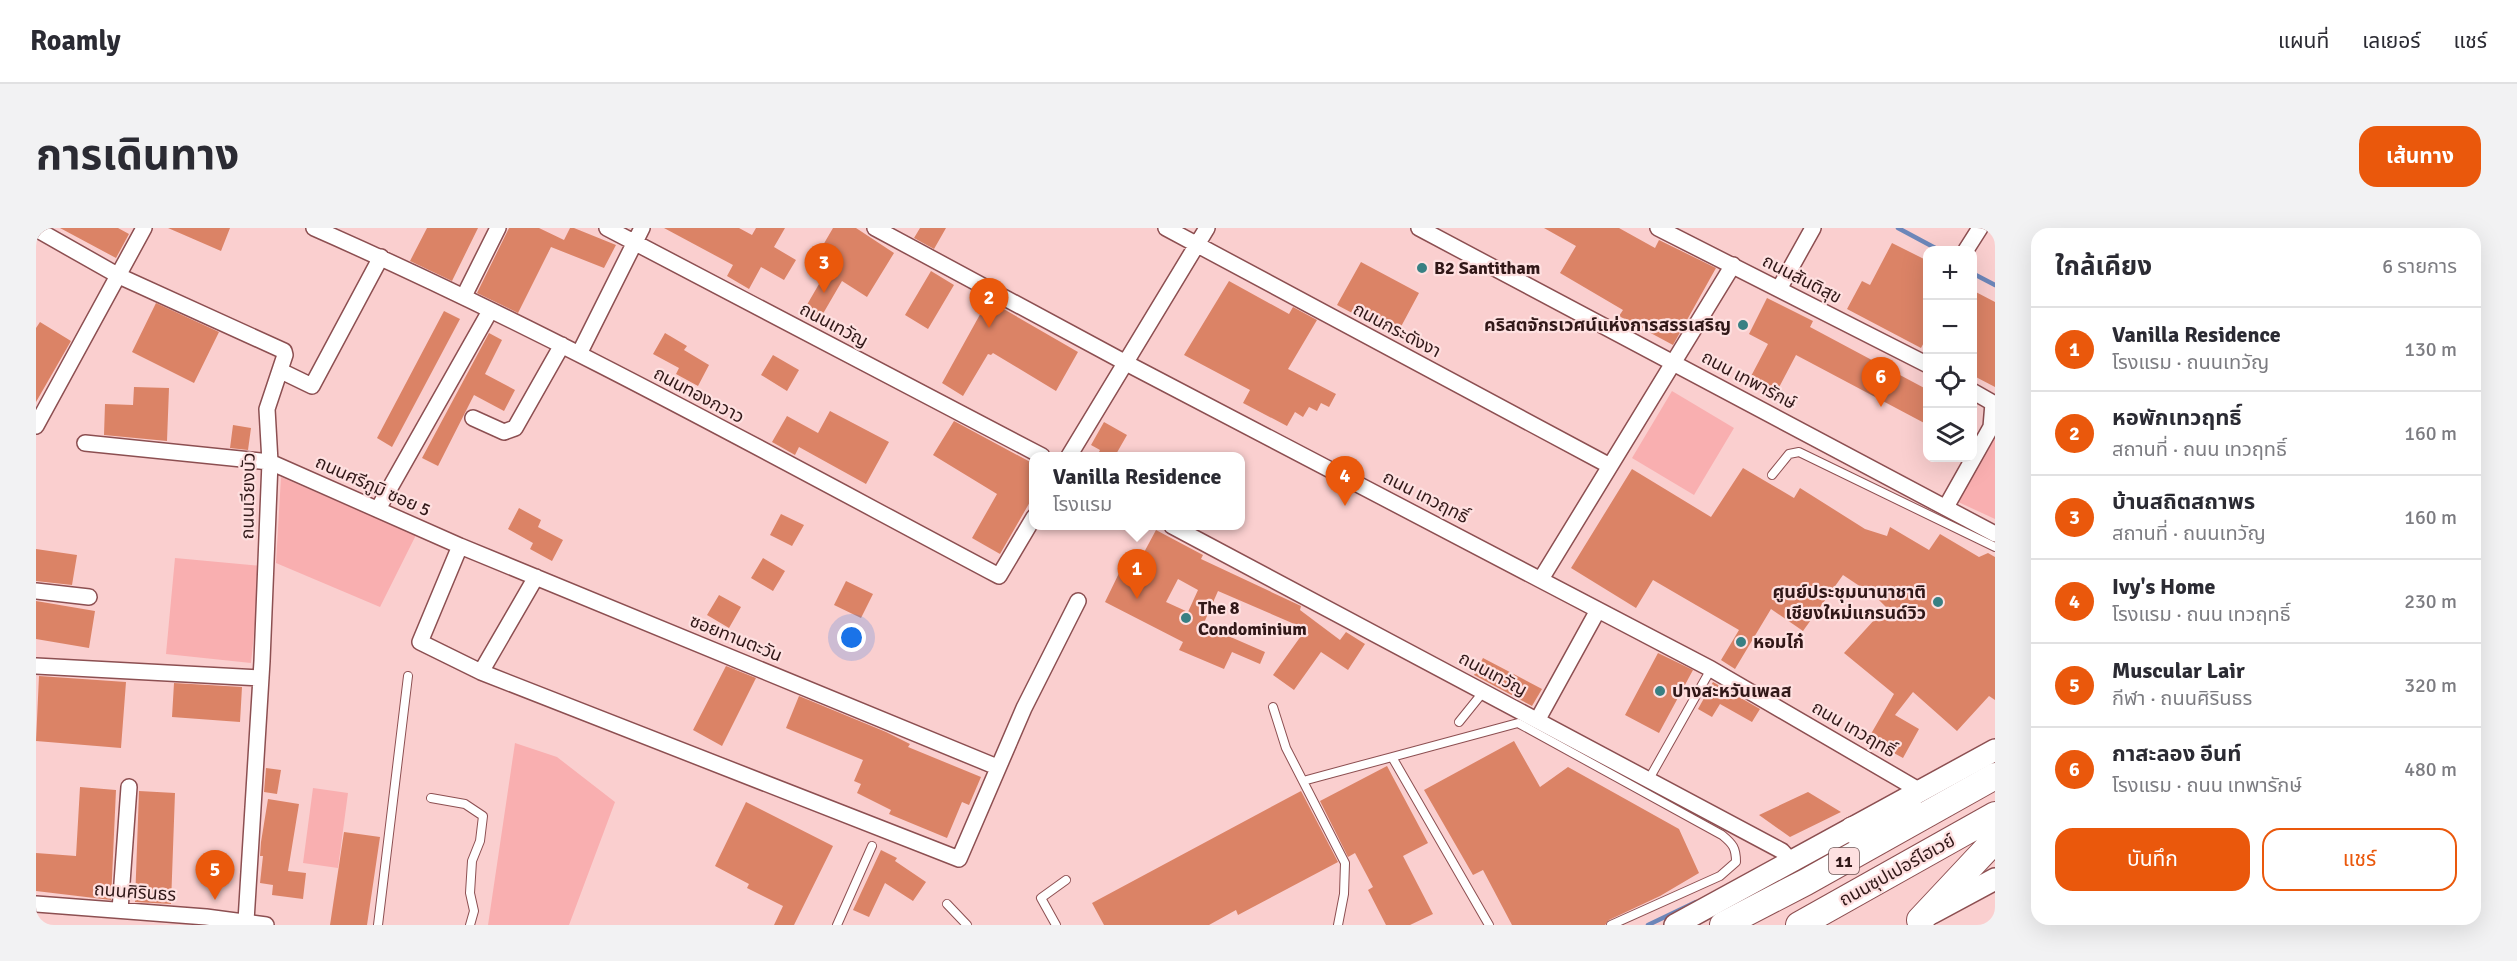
<!DOCTYPE html>
<html lang="th">
<head>
<meta charset="utf-8">
<style>
  :root { --surface:#fff; --page:#f2f2f3; --text:#2b2b33; --muted:#7c7c81; --line:#e1e1e2; --accent:#ea580c }
  body { margin:0; font-family:Signika,"Noto Sans Thai",sans-serif; background:var(--page); color:var(--text) }
  .controls { position:absolute; right:18px; top:18px; display:grid; overflow:hidden; border-radius:12px; box-shadow:0 6px 24px #0002 }
  .controls button { width:54px; height:54px; display:grid; place-items:center; padding:0; border:0; border-bottom:2px solid var(--line); background:var(--surface); color:var(--text); font:30px sans-serif }
  .you { position:absolute; left:816px; top:410px; width:21px; height:21px; margin:-15px; border:4px solid #fff; border-radius:50%; background:#1a73e8; box-shadow:0 0 0 9px #1a73e833 }
  .badge { display:grid; place-items:center; width:39px; height:39px; border-radius:50%; background:var(--accent); color:#fff; font-size:20px; font-weight:700 }
  .pin { position:absolute; translate:-50% -50px; filter:drop-shadow(0 2px 3px #0008) }
  .pin::after { content:''; position:absolute; top:32px; width:21px; height:18px; background:inherit; clip-path:polygon(0 0,100% 0,50% 100%) }
  .popup { position:absolute; left:993px; top:224px; width:216px; height:78px; box-sizing:border-box; display:grid; place-content:center; border-radius:12px; background:var(--surface); filter:drop-shadow(0 2px 4px #0005); font-size:20px; white-space:nowrap; color:var(--muted) }
  .popup b { font-size:22px; color:var(--text) }
  .popup::after { content:''; position:absolute; left:50%; top:100%; margin-left:-12px; border:12px solid transparent; border-top-color:var(--surface) }
  .list { margin:0; padding:0; list-style:none }
  h2 { display:flex; justify-content:space-between; align-items:center; height:78px; margin:0; padding:0 24px; font-size:26px }
  h2 small { font-size:20px; font-weight:400; color:var(--muted) }
  .list li { display:grid; grid-template-columns:39px 1fr auto; gap:18px; align-items:center; box-sizing:border-box; height:84px; padding:0 24px; border-top:2px solid var(--line) }
  .list b { display:block; font-size:22px; white-space:nowrap }
  .list p { margin:0; font-size:20px; white-space:nowrap; color:var(--muted) }
  .list em { font-size:20px; font-style:normal; color:var(--muted) }
  .actions { display:flex; gap:12px; padding:18px 24px }
  .actions a { flex:1; padding:14px 0; border:2px solid var(--accent); border-radius:18px; text-align:center; font-size:21px; color:var(--accent) }
  .actions .main { background:var(--accent); color:#fff }
  .icon { flex:none; width:33px; height:33px; fill:none; stroke:currentColor; stroke-width:2; stroke-linecap:round; stroke-linejoin:round }
  .map { position:relative; flex:none; width:1959px; height:697px; overflow:hidden; border-radius:18px }
  header { display:flex; align-items:center; gap:36px; box-sizing:border-box; height:84px; padding:0 30px; background:var(--surface); border-bottom:2px solid var(--line) }
  header strong { font-size:28px }
  nav { display:flex; gap:33px; margin-inline-start:auto; font-size:21px }
  .intro { display:flex; align-items:center; justify-content:space-between; box-sizing:border-box; height:144px; padding:0 36px }
  h1 { margin:0; font-size:42px }
  .button { padding:15px 27px; border-radius:18px; background:var(--accent); color:#fff; font-size:21px; font-weight:700 }
  main { display:flex; gap:36px; padding:0 36px }
  aside { flex:1; background:var(--surface); border-radius:18px; box-shadow:0 6px 24px #0002 }
  .map>svg:first-child { display:block }
  .green { fill:#f9afb0 }
  .lines { fill:none; stroke-linecap:round; stroke-linejoin:round }
  .stream { stroke:#6c86b9; stroke-width:4.5 }
  .building { fill:#db8366; fill-rule:evenodd }
  .service-casing { stroke:#8c4f51; stroke-width:10 }
  .minor-casing { stroke:#8c4f51; stroke-width:18 }
  .secondary-casing { stroke:#8c4f51; stroke-width:24 }
  .trunk-casing { stroke:#8c4f51; stroke-width:28 }
  .service { stroke:#fff; stroke-width:8 }
  .minor { stroke:#fff; stroke-width:15 }
  .secondary { stroke:#fff; stroke-width:21 }
  .trunk { stroke:#fff; stroke-width:26 }
  .poi-dot { fill:#388083; stroke:#fee0e0; stroke-width:2 }
  .labels { text-anchor:middle; stroke-width:4.5; stroke-linejoin:round; paint-order:stroke }
  .shield { fill:#fee0e0; stroke:#6e5454; stroke-width:1.5 }
  .shield-label { font-size:16px; font-weight:bold; fill:#311818 }
  .poi-label { font-size:18px; font-weight:bold; fill:#311818; stroke:#fee0e0; text-anchor:start }
  .street-label { font-size:18px; fill:#311818; stroke:#fee0e0 }
</style>
</head>
<body>
<header>
<strong>Roamly</strong>
<nav><a>แผนที่</a><a>เลเยอร์</a><a>แชร์</a></nav>
</header>
<div class="intro"><h1>การเดินทาง</h1><a class="button">เส้นทาง</a></div>
<main>
<div class="map">
<svg width="1959" height="697" viewBox="0 0 1959 697">
  <rect width="100%" height="100%" fill="#facfcf"/>
  <path class="green" d="M1636,163L1698,200L1658,267L1596,230Z
    M1959,206V291L1920,273Z
    M245,249L380,307L344,379L240,335Z
    M139,330L225,338L215,435L130,426Z
    M479,515L521,529L579,574L533,697H452Z
    M277,560L312,565L302,640L267,635Z"/>
  <g class="lines">
    <path class="stream" d="M1862,0L1903,22
      M1936,45L1959,57
      M1612,697L1660,674"/>
  </g>
  <path class="building" d="M24,0H82L93,6L80,30Z
    M132,0H194L185,23Z
    M391,0H442L416,53L374,33Z
    M473,0H503L528,12L534,0H538L580,17L568,40L515,19L482,85L441,65Z
    M628,0H703L716,7L720,0H749L738,19L760,32L748,52L725,39L713,61L691,48L697,37Z
    M797,0H820L858,25L831,69L806,53L781,96L765,87L790,44L776,36Z
    M884,0H910L898,21L878,10Z
    M1508,0H1583L1619,20L1623,12L1680,40L1637,117L1583,88L1587,82L1524,45L1540,18Z
    M1856,15L1892,33V107L1885,120L1811,81L1826,53L1834,57Z
    M1325,34L1383,65L1360,108L1301,77Z
    M895,43L918,57L892,101L869,87Z
    M1193,53L1253,86L1257,79L1281,92L1252,141L1300,166L1293,179L1285,175L1281,183L1273,179L1267,189L1259,184L1251,198L1207,175L1214,162L1148,127Z
    M1936,62L1959,74V159L1936,147Z
    M1731,70L1777,93L1774,99L1892,162V197L1760,127L1740,165L1713,152L1732,116L1713,106Z
    M952,72L1042,124L1020,163L957,125L955,127L952,126L927,168L906,155Z
    M120,75L183,104L158,155L96,124Z
    M408,83L424,91L356,219L341,210Z
    M4,94L35,113L0,174V100Z
    M453,105L466,112L449,146L479,162L468,183L438,167L402,238L386,230Z
    M629,105L651,118L648,122L673,137L662,158L640,146L643,140L617,126Z
    M737,127L763,142L751,163L725,147Z
    M98,159L133,160L131,213L68,207L69,176L97,177Z
    M794,183L853,214L830,256L763,219L759,227L736,214L751,188L782,205Z
    M918,193L998,236V267L964,326L936,310L961,266L897,227Z
    M1068,194L1091,207L1079,228H1061L1064,222L1055,217Z
    M197,197L215,200L212,222L194,220Z
    M1707,240L1758,270L1764,260L1829,301L1851,308L1854,299L1893,322L1904,306L1943,329L1952,325L1959,329V472L1953,468L1921,503L1877,464L1859,487L1883,501L1867,530L1832,511L1858,466L1808,425L1850,379L1840,369L1807,347L1767,403L1735,381L1699,441L1685,432L1703,402L1617,352L1600,380L1535,340L1596,241L1675,289Z
    M483,280L505,292L502,299L527,312L516,333L494,321L497,315L472,301Z
    M745,286L768,297L756,318L734,307Z
    M1120,302L1167,327L1165,331L1265,378L1264,382L1304,412L1310,404L1329,416L1312,442L1285,424L1258,462L1237,447L1270,401L1182,363L1167,397L1229,424L1224,436L1196,424L1188,441L1143,422L1147,414L1069,374L1086,339L1097,345ZM1142,351L1162,362L1152,384L1130,374Z
    M0,321L41,327L36,357L0,353Z
    M727,330L749,343L737,363L715,350Z
    M810,353L837,366L825,390L798,377Z
    M683,367L705,379L693,400L671,387Z
    M0,373L59,383L53,420L0,411Z
    M1622,425L1657,442L1623,505L1589,487Z
    M1447,430L1506,461L1496,478L1438,447Z
    M690,438L720,450L686,518L657,502Z
    M3,448L90,454L85,520L0,513Z
    M1677,454L1724,481L1716,494L1684,476L1676,489L1662,481Z
    M138,455L206,459L204,494L136,489Z
    M763,468L850,504L874,516L872,519L945,549L933,577L926,574L911,610L853,586L855,582L821,565L825,556L818,553L827,532L750,500Z
    M1478,513L1504,559L1532,539L1643,601L1663,645L1624,668L1573,692L1569,697H1476L1447,642L1437,647L1388,562Z
    M1351,538L1392,615L1367,628L1397,686L1374,697H1350L1332,662L1337,659L1319,625L1312,629L1284,573Z
    M230,540L245,542L241,566L228,564Z
    M44,559L80,562L75,672L0,663V625L40,628Z
    M103,563L139,565L135,676L99,674Z
    M1265,563L1302,634L1202,687L1200,682L1173,697H1068L1056,675Z
    M1772,564L1805,584L1754,609L1723,587Z
    M232,571L263,576L252,643L270,645L267,671L236,667L237,657L224,655L227,628H224L225,614Z
    M710,574L797,618L758,697H738L747,678L711,660L713,656L679,638Z
    M308,604L344,609L331,697H294Z
    M845,622L861,630L859,633L890,654L877,673L849,655L833,689L817,682Z"/>
  <g class="lines">
    <g class="service-casing">
      <path id="service" d="M1736,247L1753,226L1763,224L1959,319
        M1237,479L1250,520L1309,635L1308,666L1302,697
        M1423,494L1448,463
        M1356,529L1482,495L1686,607C1697,616 1700,620 1700,634L1684,648L1575,697
        M1613,551L1675,441
        M1267,553L1356,529L1453,697
        M395,570L429,576L447,588L444,613L436,633L434,665L438,683L434,697
        M911,676L931,697
        M342,697L372,448
        M801,697L836,618
        M1020,697L1005,670L1030,652"/>
    </g>
    <g class="minor-casing">
      <path id="minor" d="M278,0C513,103 737,228 963,348L998,289
        M571,0L1006,228
        M839,0L1090,135L1675,441L1886,564
        M1130,0L1574,238
        M1383,0L1959,306
        M1622,0L1892,137
        M0,1L83,48L248,123L249,127L231,181L234,234L226,433L210,693
        M1930,22L1944,0
        M1743,61L1777,0
        M428,68L462,0
        M543,126L606,0
        M245,143L276,158L345,29
        M437,190L468,204L479,200L526,117
        M0,198L108,0
        M49,215L234,234L424,318L961,539
        M1033,228L1171,0
        M1910,279L1955,199L1957,175L1936,163
        M342,281L454,83
        M1136,298L1746,623L1757,635
        M424,318L384,414L445,444L923,631L988,480L1042,373
        M1505,351L1697,37
        M0,363L53,369
        M0,438L225,450
        M445,444L500,349
        M1502,491L1562,382
        M0,676L170,689L230,697
        M84,682L93,559"/>
    </g>
    <g class="secondary-casing">
      <path id="secondary" d="M1896,685L1959,651
        M1639,697L1959,522"/>
    </g>
    <g class="trunk-casing">
      <path id="trunk" d="M1817,602L1876,584
        M1884,692L1959,612
        M1687,697L1770,654L1959,548
        M1763,697L1959,587"/>
    </g>
    <use href="#service" class="service"/>
    <use href="#minor" class="minor"/>
    <use href="#secondary" class="secondary"/>
    <use href="#trunk" class="trunk"/>
  </g>
  <g class="poi-dot">
    <circle cx="1386" cy="40" r="6"/>
    <circle cx="1707" cy="97" r="6"/>
    <circle cx="1902" cy="374" r="6"/>
    <circle cx="1150" cy="390" r="6"/>
    <circle cx="1705" cy="414" r="6"/>
    <circle cx="1624" cy="463" r="6"/>
  </g>
  <g class="labels">
    <rect class="shield" x="1793" y="620" width="30" height="26" rx="4.5"/>
    <g class="shield-label">
      <text x="1808" y="639">11</text>
    </g>
    <g class="poi-label">
      <text x="1398" y="46">B2 Santitham</text>
      <text x="1695" y="103" text-anchor="end">คริสตจักรเวศน์แห่งการสรรเสริญ</text>
      <text x="1890" y="370" text-anchor="end">ศูนย์ประชุมนานาชาติ<tspan x="1890" dy="21">เชียงใหม่แกรนด์วิว</tspan></text>
      <text x="1162" y="386">The 8<tspan x="1162" dy="21">Condominium</tspan></text>
      <text x="1717" y="420">หอมไก๋</text>
      <text x="1636" y="469">ปางสะหวันเพลส</text>
    </g>
    <g class="street-label">
      <text transform="translate(1766 51) rotate(27)" y="6">ถนนสันติสุข</text>
      <text transform="translate(798 97) rotate(28)" y="6">ถนนเทวัญ</text>
      <text transform="translate(1361 102) rotate(28)" y="6">ถนนกระดังงา</text>
      <text transform="translate(1713 152) rotate(28)" y="6">ถนน เทพารักษ์</text>
      <text transform="translate(663 167) rotate(28)" y="6">ถนนทองกวาว</text>
      <text transform="translate(337 258) rotate(24)" y="6">ถนนศรีภูมิ ซอย 5</text>
      <text transform="translate(212 268) rotate(-89)" y="6">ถนนเวียงบัว</text>
      <text transform="translate(1390 269) rotate(27)" y="6">ถนน เทวฤทธิ์</text>
      <text transform="translate(700 410) rotate(22)" y="6">ซอยทานตะวัน</text>
      <text transform="translate(1457 446) rotate(28)" y="6">ถนนเทวัญ</text>
      <text transform="translate(1818 501) rotate(30)" y="6">ถนน เทวฤทธิ์</text>
      <text transform="translate(1861 642) rotate(-29)" y="6">ถนนซุปเปอร์ไฮเวย์</text>
      <text transform="translate(99 664) rotate(4)" y="6">ถนนศิรินธร</text>
    </g>
  </g>
</svg>
<div class="controls">
<button>+</button>
<button>−</button>
<button><svg class="icon" aria-label="locate" viewBox="0 0 24 24"><circle cx="12" cy="12" r="6"/><path d="M12 2v4M12 18v4M2 12h4M18 12h4"/></svg></button>
<button><svg class="icon" aria-label="layers" viewBox="0 0 24 24"><path d="M12 4l9 5-9 5-9-5zM3 14l9 5 9-5"/></svg></button>
</div>
<div class="you"></div>
<div class="pin badge" style="left:1101px;top:371px">1</div>
<div class="popup"><b>Vanilla Residence</b>โรงแรม</div>
<div class="pin badge" style="left:953px;top:100px">2</div>
<div class="pin badge" style="left:788px;top:65px">3</div>
<div class="pin badge" style="left:1309px;top:278px">4</div>
<div class="pin badge" style="left:179px;top:672px">5</div>
<div class="pin badge" style="left:1845px;top:179px">6</div>
</div>
<aside>
<h2>ใกล้เคียง<small>6 รายการ</small></h2>
<ul class="list">
<li><span class="badge">1</span><div><b>Vanilla Residence</b><p>โรงแรม · ถนนเทวัญ</p></div><em>130 m</em></li>
<li><span class="badge">2</span><div><b>หอพักเทวฤทธิ์</b><p>สถานที่ · ถนน เทวฤทธิ์</p></div><em>160 m</em></li>
<li><span class="badge">3</span><div><b>บ้านสถิตสถาพร</b><p>สถานที่ · ถนนเทวัญ</p></div><em>160 m</em></li>
<li><span class="badge">4</span><div><b>Ivy's Home</b><p>โรงแรม · ถนน เทวฤทธิ์</p></div><em>230 m</em></li>
<li><span class="badge">5</span><div><b>Muscular Lair</b><p>กีฬา · ถนนศิรินธร</p></div><em>320 m</em></li>
<li><span class="badge">6</span><div><b>กาสะลอง อีนท์</b><p>โรงแรม · ถนน เทพารักษ์</p></div><em>480 m</em></li>
</ul>
<div class="actions"><a class="main">บันทึก</a><a>แชร์</a></div>
</aside>
</main>
</body>
</html>
